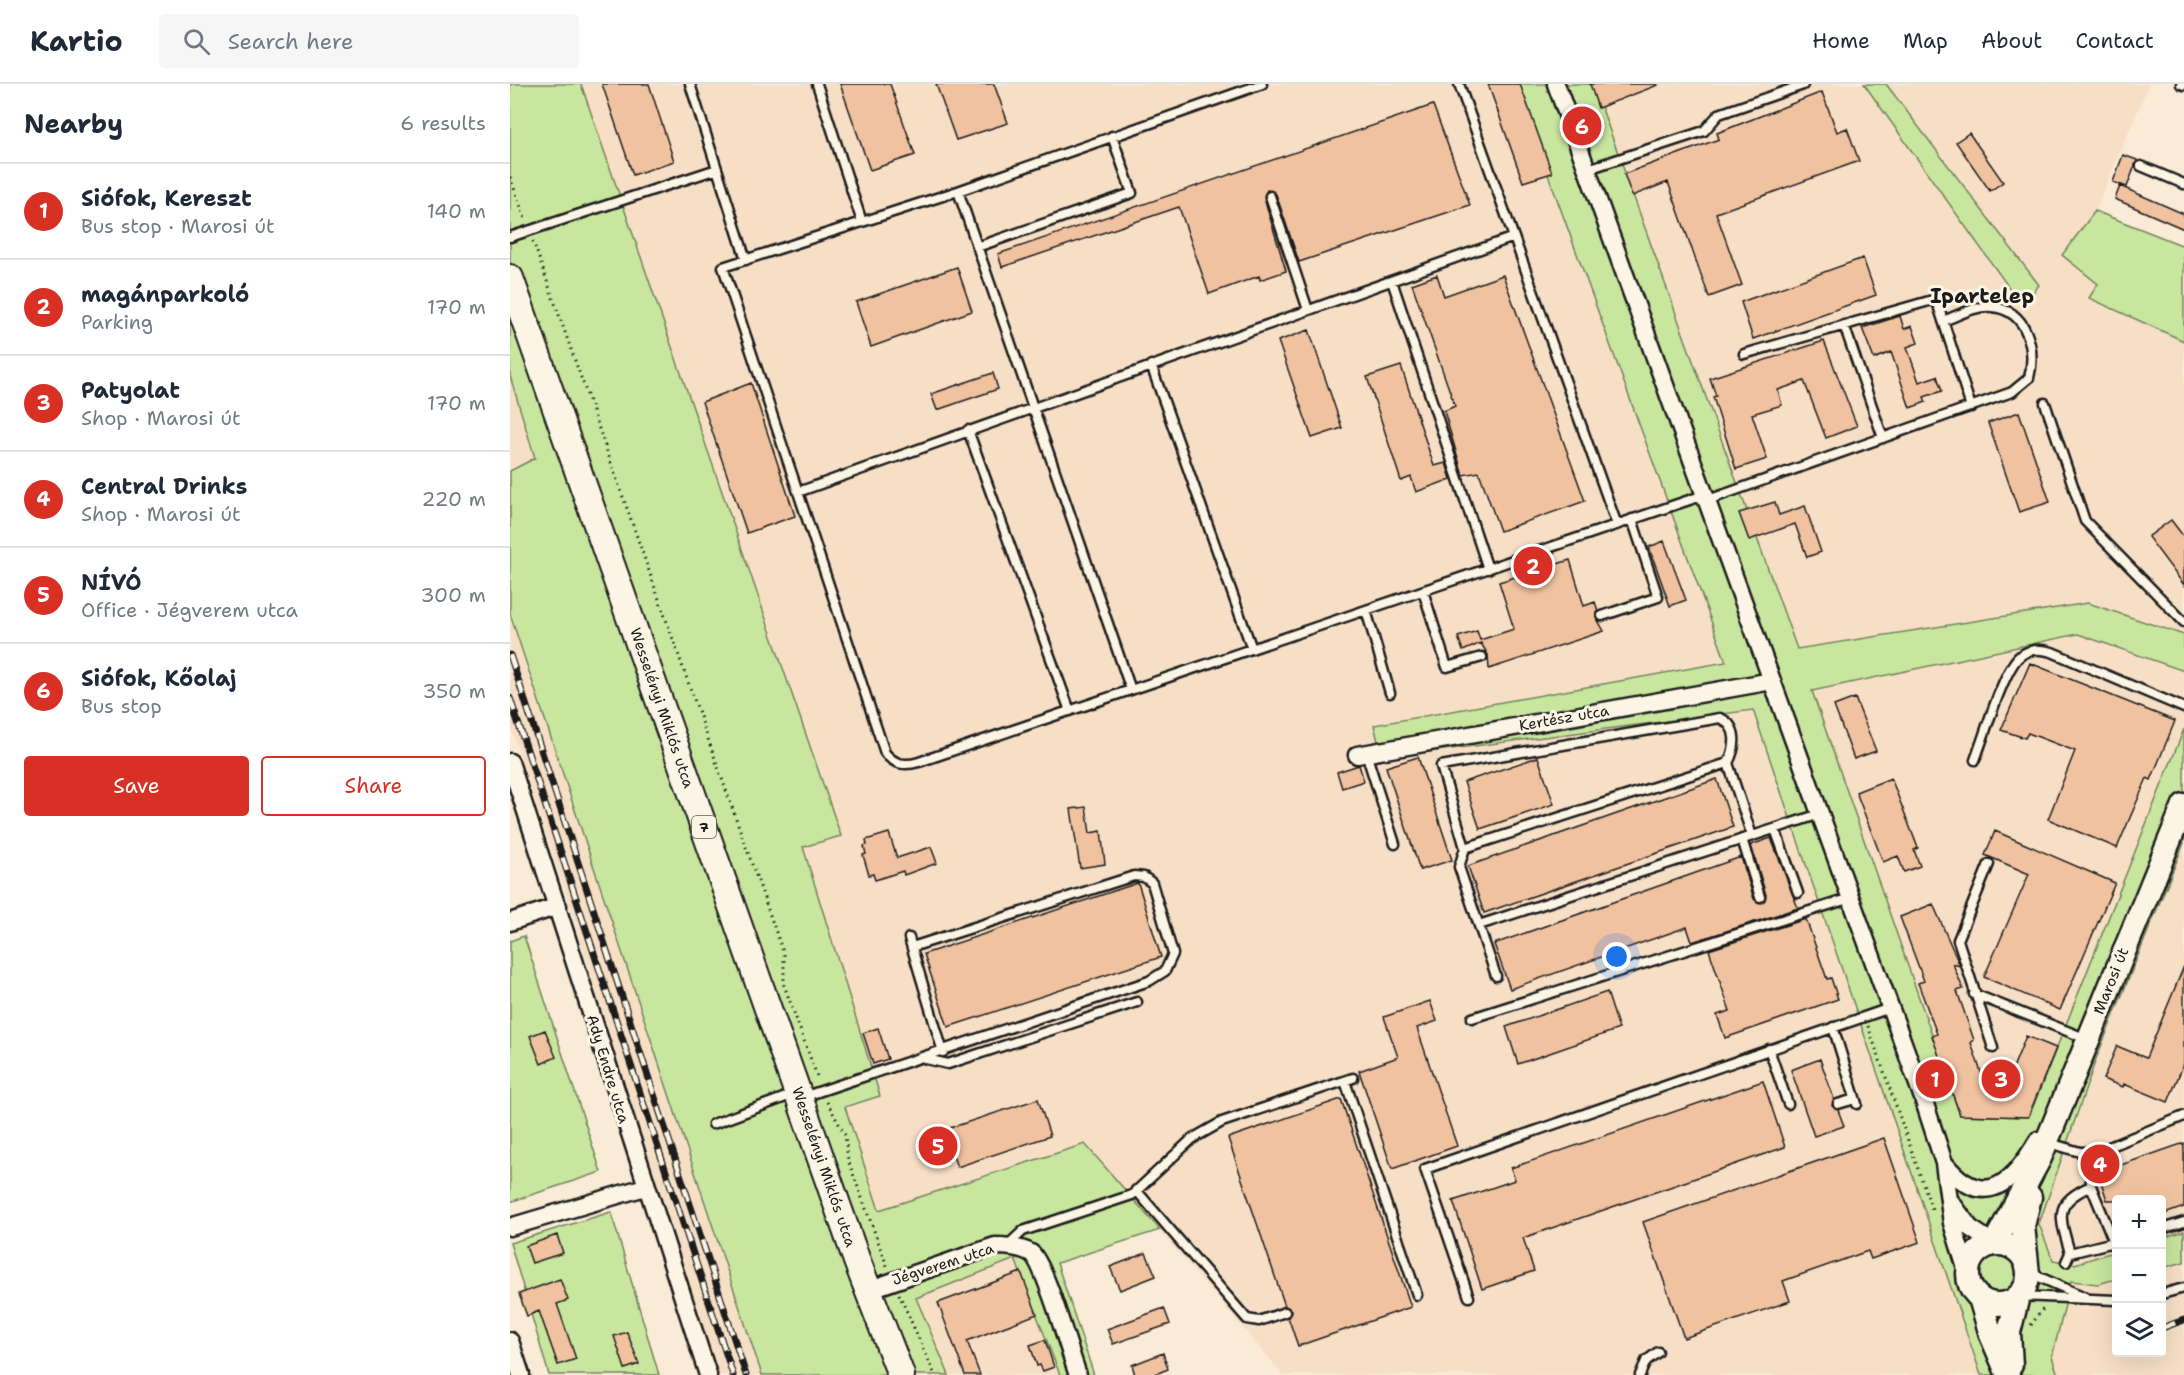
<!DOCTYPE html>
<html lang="en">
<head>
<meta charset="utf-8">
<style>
  :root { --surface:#fff; --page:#f6f6f7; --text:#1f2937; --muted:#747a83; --line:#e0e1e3; --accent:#d93025 }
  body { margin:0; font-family:"Shantell Sans",sans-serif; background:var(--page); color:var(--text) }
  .controls { position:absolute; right:18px; bottom:18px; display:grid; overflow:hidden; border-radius:6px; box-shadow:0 6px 24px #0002 }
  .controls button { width:54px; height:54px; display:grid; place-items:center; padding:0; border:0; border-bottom:2px solid var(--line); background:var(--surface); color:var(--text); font:30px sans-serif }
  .you { position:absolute; left:1107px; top:873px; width:21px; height:21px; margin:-15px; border:4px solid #fff; border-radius:50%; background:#1a73e8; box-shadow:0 0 0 9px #1a73e833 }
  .badge { display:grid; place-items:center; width:39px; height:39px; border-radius:50%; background:var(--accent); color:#fff; font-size:20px; font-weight:700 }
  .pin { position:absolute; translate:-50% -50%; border:3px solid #fff; box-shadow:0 2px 6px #0006 }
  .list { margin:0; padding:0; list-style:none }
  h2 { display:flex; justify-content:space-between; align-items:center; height:78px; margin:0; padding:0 24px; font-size:26px }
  h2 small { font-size:20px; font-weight:400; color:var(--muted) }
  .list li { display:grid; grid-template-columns:39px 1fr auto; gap:18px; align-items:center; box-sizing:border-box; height:96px; padding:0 24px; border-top:2px solid var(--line) }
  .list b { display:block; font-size:22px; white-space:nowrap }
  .list p { margin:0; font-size:20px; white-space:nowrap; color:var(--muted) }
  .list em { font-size:20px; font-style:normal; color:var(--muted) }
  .actions { display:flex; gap:12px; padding:18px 24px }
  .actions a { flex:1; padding:14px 0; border:2px solid var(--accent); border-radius:6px; text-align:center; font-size:21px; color:var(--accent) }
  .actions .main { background:var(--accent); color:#fff }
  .icon { flex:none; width:33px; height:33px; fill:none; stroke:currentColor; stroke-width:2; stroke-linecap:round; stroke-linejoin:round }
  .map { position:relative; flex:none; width:1674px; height:1291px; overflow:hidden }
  header { display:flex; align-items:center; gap:36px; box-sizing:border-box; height:84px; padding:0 30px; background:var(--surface); border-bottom:2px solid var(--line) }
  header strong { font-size:28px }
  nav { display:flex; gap:33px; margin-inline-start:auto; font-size:21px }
  .search { width:420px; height:54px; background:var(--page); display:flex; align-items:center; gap:15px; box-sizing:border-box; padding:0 21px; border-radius:6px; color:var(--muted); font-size:22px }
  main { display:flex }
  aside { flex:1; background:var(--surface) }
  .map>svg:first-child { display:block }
  .built { fill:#f7dfc6 }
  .green { fill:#c8e69e; stroke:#72815d; stroke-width:1.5 }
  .building { fill:#f1c2a0; stroke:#1c1c1c; stroke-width:1.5 }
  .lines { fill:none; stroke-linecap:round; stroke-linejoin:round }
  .lane-casing { stroke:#1c1c1c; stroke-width:13 }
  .street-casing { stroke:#1c1c1c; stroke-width:21 }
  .secondary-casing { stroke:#1c1c1c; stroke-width:27 }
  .primary-casing { stroke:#1c1c1c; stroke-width:30 }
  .path { stroke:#1c1c1c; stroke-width:3; stroke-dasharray:1.5 4.5; stroke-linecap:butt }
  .lane { stroke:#fcf5e5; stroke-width:8 }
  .street { stroke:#fcf5e5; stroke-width:16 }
  .secondary { stroke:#fcf5e5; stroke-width:22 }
  .primary { stroke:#fcf5e5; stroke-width:26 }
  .rail-casing { stroke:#1c1c1c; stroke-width:7 }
  .rail { stroke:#fcf5e5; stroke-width:4.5; stroke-dasharray:14; stroke-linecap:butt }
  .labels { text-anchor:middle; stroke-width:6; stroke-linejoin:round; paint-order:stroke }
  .shield { fill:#fcf5e5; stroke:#5f5d58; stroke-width:1.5 }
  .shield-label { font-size:14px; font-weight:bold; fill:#1c1c1c }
  .street-label { font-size:15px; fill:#1c1c1c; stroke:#fcf5e5 }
  .district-label { font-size:21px; font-weight:bold; fill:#1c1c1c; stroke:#fcf5e5 }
</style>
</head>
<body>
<header>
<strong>Kartio</strong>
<div class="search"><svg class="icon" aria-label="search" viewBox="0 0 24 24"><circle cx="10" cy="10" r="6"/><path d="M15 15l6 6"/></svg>Search here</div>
<nav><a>Home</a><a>Map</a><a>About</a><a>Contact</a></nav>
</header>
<main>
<aside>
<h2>Nearby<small>6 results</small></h2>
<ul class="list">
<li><span class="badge">1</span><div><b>Siófok, Kereszt</b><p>Bus stop · Marosi út</p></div><em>140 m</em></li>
<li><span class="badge">2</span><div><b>magánparkoló</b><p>Parking</p></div><em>170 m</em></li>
<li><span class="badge">3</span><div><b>Patyolat</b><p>Shop · Marosi út</p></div><em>170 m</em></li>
<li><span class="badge">4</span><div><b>Central Drinks</b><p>Shop · Marosi út</p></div><em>220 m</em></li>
<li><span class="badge">5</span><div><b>NÍVÓ</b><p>Office · Jégverem utca</p></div><em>300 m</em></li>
<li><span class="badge">6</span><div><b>Siófok, Kőolaj</b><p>Bus stop</p></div><em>350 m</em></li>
</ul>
<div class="actions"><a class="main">Save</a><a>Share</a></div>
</aside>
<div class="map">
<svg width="1674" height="1291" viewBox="0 0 1674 1291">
  <rect width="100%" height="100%" fill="#faebd7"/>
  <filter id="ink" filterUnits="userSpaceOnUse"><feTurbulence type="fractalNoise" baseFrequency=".0167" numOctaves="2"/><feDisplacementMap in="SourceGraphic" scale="12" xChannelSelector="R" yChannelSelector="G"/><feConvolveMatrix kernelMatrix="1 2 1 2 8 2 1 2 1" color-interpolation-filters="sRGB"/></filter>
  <g filter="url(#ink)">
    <path class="built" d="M71,0H1005L1216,578L864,641L872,674L1243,626L1471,1291H773L575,1060L369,1126L335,1022L370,1011L293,762L330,752Z
      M1083,0H1354L1512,222L1529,201L1376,0H1639L1585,127L1552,171L1588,200L1579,214L1674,257V551L1578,519L1287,565Z
      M0,292L25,375L0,387Z
      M0,530L252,1291H205L56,810L0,642Z
      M1568,550L1674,587V645L1519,1033L1450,1031L1302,607Z
      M1674,759V1147L1652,1154V1116H1606V1167L1565,1180L1543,1176L1529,1140L1586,975Z
      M505,1175L550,1291H439L406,1214Z
      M1674,1178V1291H1548L1542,1273L1561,1197L1588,1200L1606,1196V1268H1652V1184Z"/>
    <path class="green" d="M0,0H71L331,752L293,763L370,1012L335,1023L369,1126L575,1060L650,1146L547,1179L584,1291H550L505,1175L406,1214L439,1291H252L0,530V387L25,374L0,292Z
      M1005,0H1083L1287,565L1578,519L1674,551V587L1568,550L1302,607L1450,1031L1519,1033L1674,645V759L1586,975L1529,1140L1543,1176L1565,1180L1606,1167V1195L1588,1200L1561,1197L1542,1273L1548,1291H1471L1243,626L872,674L864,641L1216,578Z
      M1354,0H1376L1529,201L1512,222Z
      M1585,127L1674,162V257L1579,214L1588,200L1552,171Z
      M14,852L91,1088L0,1118V857Z
      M101,1128L149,1291H39L0,1159Z
      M1674,1147V1178L1652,1184V1154Z"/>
    <path class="building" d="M92,0H139L164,77L123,91Z
      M330,0H380L405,71L360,86Z
      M426,0H484L498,39L446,56Z
      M978,0H1010L1042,89L1013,98Z
      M1080,0H1147L1148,1L1088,24Z
      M1312,8L1327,48L1337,44L1349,77L1206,129L1232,201L1199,213L1158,98L1122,112L1114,90L1209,55L1207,49Z
      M923,21L960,121L789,178L766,110L757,106L754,114L776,187L750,196L749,192L699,210L669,123L492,183L488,170Z
      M1459,49L1493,98L1480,107L1446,58Z
      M1613,71L1627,76L1617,103L1603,98Z
      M1610,102L1674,130V145L1605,115Z
      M1353,174L1366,211L1243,255L1231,218Z
      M447,183L462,227L361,263L346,218Z
      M927,191L934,212L993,191L1075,417L990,447L969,388L953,391L934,327L945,322L902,200Z
      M1390,232L1394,245L1402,242L1408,259L1397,263L1409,298L1427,292L1432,307L1414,313L1416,318L1400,324L1381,268L1364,275L1352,244Z
      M799,246L832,344L802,354L768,257Z
      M1314,257L1347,342L1316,354L1294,297L1268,306L1272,321L1242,330L1257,375L1226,385L1203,313L1206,312L1200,294Z
      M891,282L924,382L936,379L941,395L906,408L901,393L891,397L857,293Z
      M483,289L488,305L427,326L421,310Z
      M241,299L285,432L237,449L192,318Z
      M1509,328L1540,418L1509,428L1478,339Z
      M1265,418L1269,431L1295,422L1311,468L1297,473L1285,440L1239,456L1229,429Z
      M1661,436L1674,453V501L1638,453Z
      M1154,457L1176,516L1160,522L1139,463Z
      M1060,476L1074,522L1085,518L1088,527L1086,533L1094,547L979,585L978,571L971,559L953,567L948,553L967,547L970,556L1004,545L989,498Z
      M1520,579L1665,637L1641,696L1637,694L1607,764L1538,735L1565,667L1518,649L1515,654L1491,646Z
      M1345,614L1366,667L1344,675L1324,622Z
      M908,673L942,776L910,786L876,683Z
      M1028,673L1044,720L970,745L954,698Z
      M849,681L854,697L832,704L827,688Z
      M1381,694L1408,764L1404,766L1410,782L1394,788L1388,772L1373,778L1346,708Z
      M1207,695L1223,743L974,829L958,782Z
      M576,723L580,749L591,747L595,780L570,784L561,725Z
      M1485,747L1605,799L1550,926L1474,893L1519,790L1475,771Z
      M379,749L387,774L421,763L427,779L394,791L393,787L365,796L363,790L359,791L353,771L356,770L354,762L357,761L356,756Z
      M1261,754L1288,824L1182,858L1177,843L1000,905L984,860L1231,773L1244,815L1252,819L1256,811L1241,761Z
      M628,799L651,873L438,943L414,870Z
      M1423,820L1450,882L1443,880L1453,905L1447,907L1464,956L1461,959L1472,991L1496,1001L1516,952L1546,964L1518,1033L1450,1031L1422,952L1427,950L1408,899L1414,897L1390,833Z
      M1296,835L1317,895L1321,894L1328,915L1215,954L1207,931L1220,927L1199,866Z
      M1674,882V979L1658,1018L1614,1000L1613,1003L1593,995L1607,962L1636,974Z
      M1097,908L1109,945L1008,980L996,943Z
      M920,917L927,937L907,944L947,1062L882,1085L849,987L888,973L874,933Z
      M368,944L378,975L363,980L353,949Z
      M35,946L46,973L31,980L20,952Z
      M1310,975L1324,1015L1322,1022L1328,1026L1334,1042L1304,1052L1281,986Z
      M1253,997L1275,1063L1013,1154L1024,1187L972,1205L943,1117L1005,1096L1001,1084Z
      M528,1015L540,1052L447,1083L434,1046Z
      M831,1015L901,1223L788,1262L778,1233L781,1226L775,1222L718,1054Z
      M1374,1054L1410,1158L1361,1175L1358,1167L1273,1197L1280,1217L1174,1254L1133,1138Z
      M1674,1059V1123L1652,1131V1116H1597L1588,1089Z
      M47,1151L53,1169L22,1179L16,1162Z
      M636,1169L646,1192L610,1206L600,1183Z
      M511,1188L527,1230L457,1257L470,1291H455L428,1219Z
      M50,1195L58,1216L47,1220L66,1275L48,1281L29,1227L17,1232L9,1210Z
      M654,1224L660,1240L603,1260L597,1245Z
      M117,1248L129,1280L115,1285L104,1252Z
      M535,1256L544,1283L533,1287L530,1281L527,1282L520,1261Z
      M653,1269L658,1285L643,1291H625L622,1281Z"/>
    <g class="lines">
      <g class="lane-casing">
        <path id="lane" d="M180,0L236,176
          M307,0L352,138
          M752,0L448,107L213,183L375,669C385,681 395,682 409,678L1197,410
          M949,0L1107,441
          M1671,0L1674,1
          M1631,82L1674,100
          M1078,85L1194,47L1209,30L1293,1
          M448,107L621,606
          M760,112L798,226
          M0,153L207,85
          M467,163L622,109L602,52
          M882,197L978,485
          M1334,241L1373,354
          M1234,270L1426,215L1461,323
          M641,281L742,565
          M1535,319L1575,437L1674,538
          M458,346L560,627
          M288,408L1004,153
          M1198,416L1502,308L1519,294C1526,266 1518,226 1482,223C1466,221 1447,232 1433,237
          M913,507L937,583L972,573
          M856,526L880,609
          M1092,532L1148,513L1122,435
          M856,669L885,760
          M1465,676C1474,653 1494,584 1510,572C1521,564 1530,565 1542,568L1674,624
          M1265,745L1288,809
          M1232,755L1250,813
          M955,764L1218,679
          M1479,780L1448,856L1483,964
          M969,841L1310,730
          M399,854L433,968
          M986,892L949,783L955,764L931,682L1210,634C1229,642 1226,664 1218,679L1242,752
          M1464,910L1577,955
          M962,934L1341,814
          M1323,943L1347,1020
          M1259,965L1278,1020
          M416,975L438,980L627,918
          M835,997L907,1211
          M293,1013L639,897L655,887L663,870L642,799L634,793L624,792L402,863
          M1328,1020L1345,1015
          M203,1040L284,1010
          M1536,1058L1570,1068H1587L1674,1032
          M1579,1069L1581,1102L1604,1158H1606
          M626,1106L737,1235L749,1237L775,1228
          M1652,1145L1674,1138
          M498,1161L513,1147L622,1111L682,1055L712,1038L843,994
          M1560,1169L1604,1158
          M1556,1178L1560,1169C1550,1133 1542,1119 1581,1102
          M1517,1180L1529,1193L1577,1214
          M1652,1210L1674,1204
          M1509,1212L1606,1216
          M959,1213L915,1085L1380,924
          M1130,1291L1136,1277L1148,1268"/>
      </g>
      <g class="street-casing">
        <path id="street" d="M1046,0L1413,1014L1434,1079L1442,1139L1458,1191
          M847,671L1262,597
          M0,678L198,1291
          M0,838L48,822
          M1435,1080C1475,1129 1504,1097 1528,1056
          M1441,1118L1460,1144L1484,1160
          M0,1143L135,1103
          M358,1206L485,1162C496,1162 511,1163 521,1169C535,1179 560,1270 568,1291
          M0,1257L11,1291"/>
      </g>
      <g class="secondary-casing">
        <path id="secondary" d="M1484,1160L1530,1074L1674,721
          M1458 1190a30 30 0 1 1 60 0a30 30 0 1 1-60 0Z
          M1517,1180L1513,1142L1520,1113
          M1470,1214L1481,1251L1498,1291
          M1501,1281L1499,1248L1508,1212"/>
      </g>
      <g class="primary-casing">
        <path id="primary" d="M0,194L347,1177L391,1291"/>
      </g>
      <path class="path" d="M0,93L16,137
        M23,157L274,871V901L308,995
        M1358,942L1423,1128
        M317,1018L335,1051L338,1076L377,1182
        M389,1210L425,1291
        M1521,1241L1533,1225"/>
      <use href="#lane" class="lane"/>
      <use href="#street" class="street"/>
      <use href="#secondary" class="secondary"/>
      <use href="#primary" class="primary"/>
      <g class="rail-casing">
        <path id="rail" d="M0,571L236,1291
          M0,614L223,1291
          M1652,1244L1674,1236"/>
      </g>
      <use href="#rail" class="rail"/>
    </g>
  </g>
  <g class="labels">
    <rect class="shield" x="182" y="732" width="24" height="22" rx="4.5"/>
    <g class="shield-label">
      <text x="194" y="748">7</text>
    </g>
    <g class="street-label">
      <text transform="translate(152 624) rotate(71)" y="5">Wesselényi Miklós utca</text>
      <text transform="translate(1054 634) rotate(-10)" y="5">Kertész utca</text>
      <text transform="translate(1601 897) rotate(-68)" y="5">Marosi út</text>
      <text transform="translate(98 985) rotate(73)" y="5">Ady Endre utca</text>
      <text transform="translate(314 1083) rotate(71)" y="5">Wesselényi Miklós utca</text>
      <text transform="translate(433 1180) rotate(-18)" y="5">Jégverem utca</text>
    </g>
    <g class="district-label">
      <text x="1472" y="219">Ipartelep</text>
    </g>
  </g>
</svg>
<div class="controls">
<button>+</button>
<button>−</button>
<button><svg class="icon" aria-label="layers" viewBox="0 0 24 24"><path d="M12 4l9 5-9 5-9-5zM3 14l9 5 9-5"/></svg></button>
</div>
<div class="you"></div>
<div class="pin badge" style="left:1425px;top:995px">1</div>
<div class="pin badge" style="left:1023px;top:482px">2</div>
<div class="pin badge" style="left:1491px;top:995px">3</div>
<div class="pin badge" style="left:1590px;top:1080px">4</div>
<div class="pin badge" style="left:428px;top:1062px">5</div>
<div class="pin badge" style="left:1072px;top:42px">6</div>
</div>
</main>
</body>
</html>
